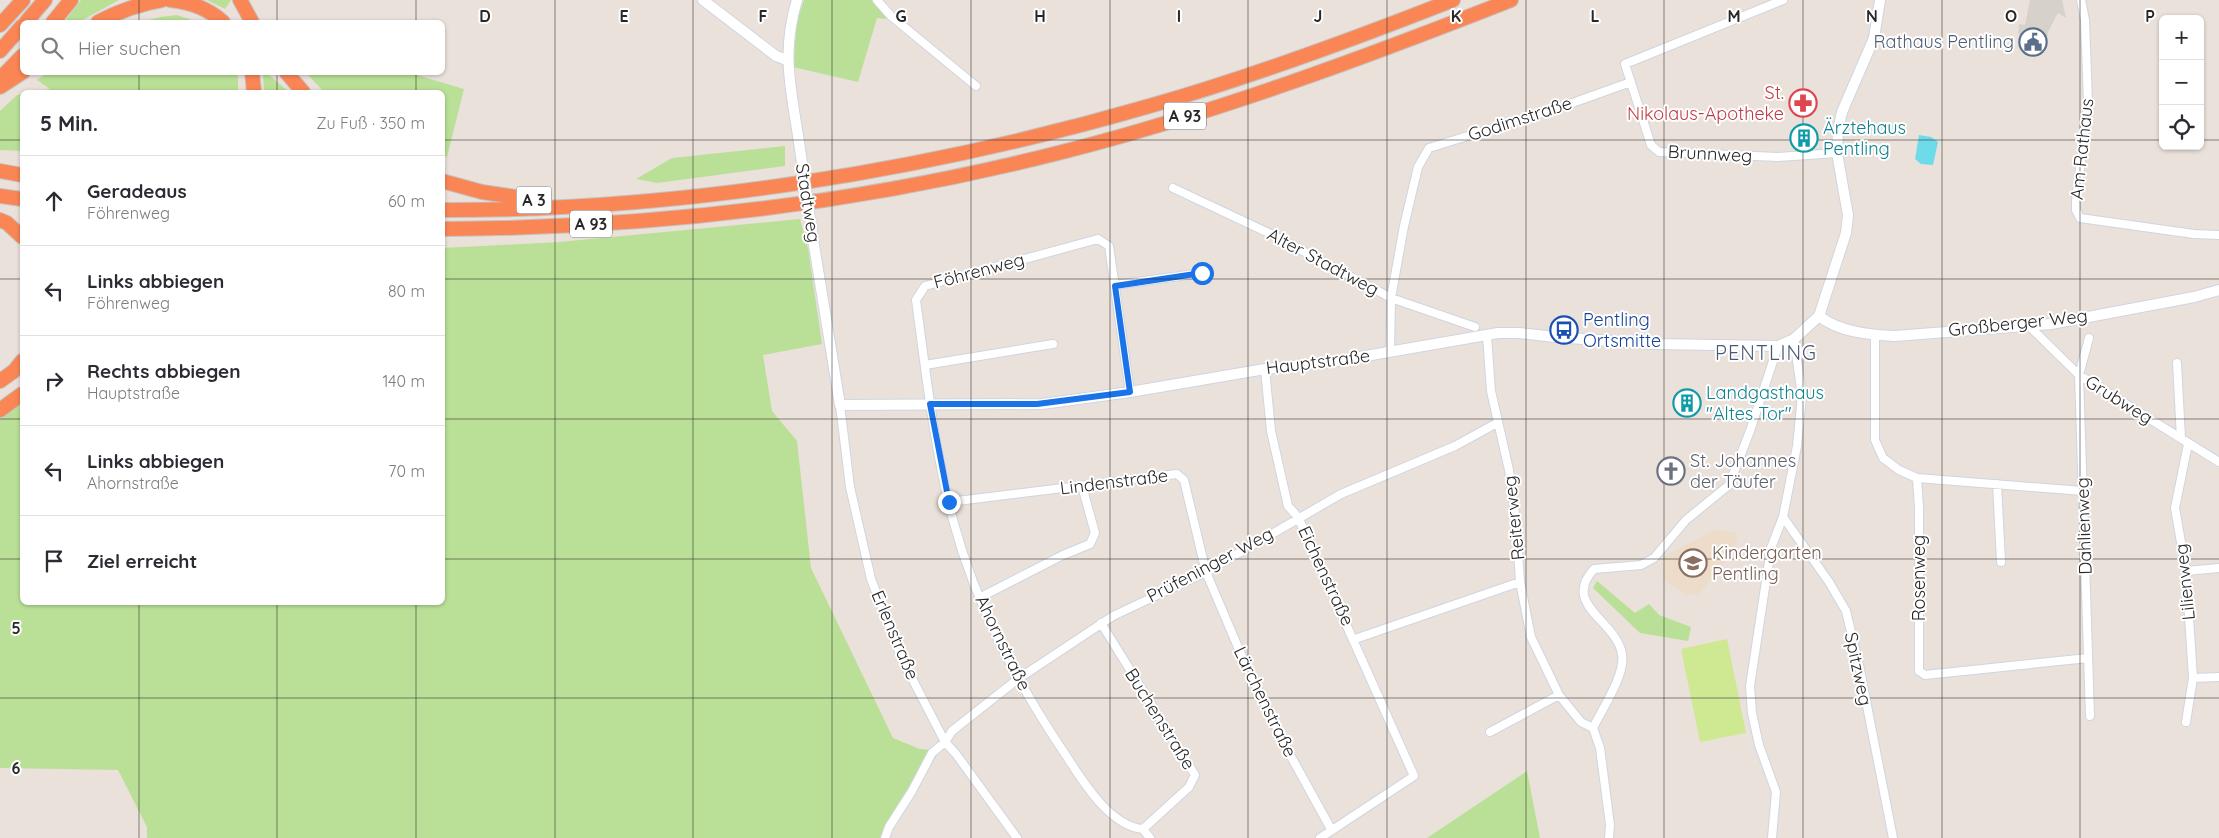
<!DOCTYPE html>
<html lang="de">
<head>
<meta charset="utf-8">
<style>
  :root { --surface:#fff; --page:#f2f2f3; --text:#2b2b33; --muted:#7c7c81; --line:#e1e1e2 }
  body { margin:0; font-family:Quicksand,sans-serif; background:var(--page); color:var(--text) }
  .controls { position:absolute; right:15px; top:15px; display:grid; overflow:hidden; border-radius:8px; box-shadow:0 1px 4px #0004 }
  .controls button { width:45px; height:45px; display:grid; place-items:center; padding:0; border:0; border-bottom:1px solid var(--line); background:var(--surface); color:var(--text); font:25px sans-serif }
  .stop { position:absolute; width:15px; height:15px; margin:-11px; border:4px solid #1a73e8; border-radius:50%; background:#fff }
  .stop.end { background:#1a73e8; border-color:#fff; box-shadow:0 1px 5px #0008 }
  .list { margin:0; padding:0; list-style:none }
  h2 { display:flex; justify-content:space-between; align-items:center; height:65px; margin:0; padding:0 20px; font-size:21px }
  h2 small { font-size:16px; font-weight:400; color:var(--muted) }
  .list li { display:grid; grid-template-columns:32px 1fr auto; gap:15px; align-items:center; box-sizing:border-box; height:90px; padding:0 20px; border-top:1px solid var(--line) }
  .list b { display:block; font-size:19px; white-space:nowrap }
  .list p { margin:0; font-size:16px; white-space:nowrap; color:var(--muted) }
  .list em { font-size:16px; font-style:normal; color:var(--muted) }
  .icon { flex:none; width:28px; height:28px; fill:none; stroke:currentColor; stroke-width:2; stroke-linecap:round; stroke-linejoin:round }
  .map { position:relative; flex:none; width:2219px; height:838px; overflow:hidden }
  .search { position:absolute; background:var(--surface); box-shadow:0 1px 4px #0004; left:20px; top:20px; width:425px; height:55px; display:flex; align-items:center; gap:12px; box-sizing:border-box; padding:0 18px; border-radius:8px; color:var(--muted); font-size:19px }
  .panel { position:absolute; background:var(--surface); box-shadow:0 1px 4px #0004; left:20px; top:90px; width:425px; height:515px; border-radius:8px }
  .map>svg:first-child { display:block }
  .education { fill:#ecdcc9 }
  .green { fill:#bae097 }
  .pitch { fill:#cfe892 }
  .plaza { fill:#d7d1cc }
  .water { fill:#6edbeb }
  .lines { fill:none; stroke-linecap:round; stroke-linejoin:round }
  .minor-casing { stroke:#cfd5e1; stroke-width:10 }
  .tertiary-casing { stroke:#cfd5e1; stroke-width:12 }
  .motorway-casing { stroke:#c3c3c3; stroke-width:16 }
  .minor { stroke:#fff; stroke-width:8 }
  .tertiary { stroke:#fff; stroke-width:10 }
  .motorway { stroke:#fa8655; stroke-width:14 }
  .tertiary-bridge-casing { stroke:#cfd5e1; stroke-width:12; stroke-linecap:butt }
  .tertiary-bridge { stroke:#fff; stroke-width:10 }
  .route { stroke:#1a73e8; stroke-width:6 }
  .grid { fill:none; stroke:#282828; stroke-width:1; stroke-opacity:0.55 }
  .labels { text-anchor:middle; stroke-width:4; stroke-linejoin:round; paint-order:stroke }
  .shield { fill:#fff; stroke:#686868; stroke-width:1 }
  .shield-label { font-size:16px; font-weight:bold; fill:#282828 }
  .service-label { font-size:18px; fill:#4e5e75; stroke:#fff; text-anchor:end }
  .health-label { font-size:18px; fill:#be3a42; stroke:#fff; text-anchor:end }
  .street-label { font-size:18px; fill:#282828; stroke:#fff }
  .culture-label { font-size:18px; fill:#0d838f; stroke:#fff; text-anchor:start }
  .transit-label { font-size:18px; fill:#164399; stroke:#fff; text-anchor:start }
  .worship-label { font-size:18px; fill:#5b616d; stroke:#fff; text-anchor:start }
  .education-label { font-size:18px; fill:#785e54; stroke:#fff; text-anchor:start }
  .quarter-label { font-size:20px; letter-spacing:1px; fill:#4a5877; stroke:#fff }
  .grid-label { font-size:16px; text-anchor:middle; font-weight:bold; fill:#282828; stroke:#fff; stroke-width:4; stroke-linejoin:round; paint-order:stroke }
</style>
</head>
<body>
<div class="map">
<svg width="2219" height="838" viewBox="0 0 2219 838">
  <rect width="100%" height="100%" fill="#eae1da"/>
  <path class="education" d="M1714,530L1737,533L1736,547L1698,595H1688L1663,580V557Z"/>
  <path class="green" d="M81,0H119L79,22H64Z
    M207,0H231L225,9Z
    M804,0H872L887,19L877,18L858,82L793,67L797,20Z
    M177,15L197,22H142L160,17Z
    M48,72L238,73V92H31L50,89L37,80Z
    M263,73H267L289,92H264Z
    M306,73H410L464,89L447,157L443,155L442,92H324Z
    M22,94V151L0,150V111L17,95Z
    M785,146V166L657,183L636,179L672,158Z
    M800,219L808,248L822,344L763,355L772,411L797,441L811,568L893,738L920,749L932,750L945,742L886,838H147V827L118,770L0,768V419L22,401V602H442L443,248L559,242Z
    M1597,581L1635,613L1649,604L1659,615L1691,627L1688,641L1640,633L1593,588Z
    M1527,771L1540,838H1427Z"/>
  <path class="pitch" d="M1727,639L1746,733L1700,742L1681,649Z"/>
  <path class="plaza" d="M2030,0H2062L2066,18L2058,13L2048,32L2047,39L2018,34L2019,24L2025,25Z"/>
  <path class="water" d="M1919,135L1931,137L1938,142L1933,165L1921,164L1915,159Z"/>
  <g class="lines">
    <g class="minor-casing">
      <path id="minor" d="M877,0L891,16L976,86
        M1783,0L1625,64L1651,145L1659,152L1778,157L1837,153
        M2081,0L2085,20L2088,104L2076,201V210L2080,218L2194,234L2219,235
        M1173,188L1275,236L1391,298L1475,327
        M1115,285L1202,273
        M2029,326L2079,375L2219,462
        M1875,335V440L1883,458L1899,470L1917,478L2083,491
        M1487,336L1491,391L1509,470L1516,521L1520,582L1531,637L1559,695L1581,722L1593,728L1600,748L1610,825L1609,838
        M2089,338L2079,375L2090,716
        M1390,352L1391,298L1404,226L1418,167L1429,148L1561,107L1631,82
        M2177,363L2181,438
        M925,365L1053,344
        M1265,369L1271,431L1288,506L1298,517L1414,776L1320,838
        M1130,392L1109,246L1098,239L925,286L916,300C926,373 934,448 953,520C976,606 1017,683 1067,757C1084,783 1110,826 1143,829L1150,838
        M840,405L850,487L871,579L902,659L945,742L956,754L1017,838
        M1917,478L1919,508V671L1925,675L2088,658
        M1997,484L2001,562
        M949,502L1177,474L1184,480L1206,572L1246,666L1288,751L1331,829
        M1783,517L1829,582L1846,611L1859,665L1893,838
        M2186,571L2219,568
        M979,598L1063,555L1090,544L1095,533L1082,486
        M1101,623L1195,775L1189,787L1143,829
        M1355,639L1520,582
        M2193,678L2219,677
        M2186,722L2193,678L2186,571L2175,508L2188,444
        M1593,728C1602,709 1626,674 1622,654C1616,620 1561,605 1594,569L1641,565L1654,558L1686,520L1729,485L1750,431L1778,346
        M1490,732L1559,695
        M885,838L889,827L912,791L932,753L945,742L952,731L1018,679L1113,616L1206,572L1341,494L1455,446L1497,423
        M1772,838L1776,792L1759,745L1752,713L1750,686L1771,548L1783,517L1797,446L1802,396L1794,339"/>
    </g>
    <g class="tertiary-casing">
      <path id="tertiary" d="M703,0L776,56L787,60
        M797,0C781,53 791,89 799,142
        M813,239L840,405L1042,404L1130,392L1265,369L1331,362L1498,333H1519L1555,337L1654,344L1778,346L1794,339L1819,316L1846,233L1848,215L1837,153L1838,131L1842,112L1874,38L1880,0
        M1819,316C1839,332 1870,335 1895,336L2051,324L2194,297L2219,290"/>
    </g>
    <g class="motorway-casing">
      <path id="motorway" d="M170,0C189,2 209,9 223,22
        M240,0L252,22
        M26,22L45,0
        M53,22L71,0
        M98,22C119,11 139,4 162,0
        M0,25L23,0
        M0,51L22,26
        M252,72L254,92
        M286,72L303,92
        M0,79L22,56
        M0,87L23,72
        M0,171L22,175
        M442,181L482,192L542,201
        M0,196L22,199
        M442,210C679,211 926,171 1153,105C1254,76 1354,39 1453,0
        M0,220L7,223L22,237
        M442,229C651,228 864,203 1066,151C1218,112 1366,57 1511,0
        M0,381L14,371L22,361
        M0,410L22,394"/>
    </g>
    <use href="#minor" class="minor"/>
    <use href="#tertiary" class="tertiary"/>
    <use href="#motorway" class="motorway"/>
    <g class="tertiary-bridge-casing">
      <path id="tertiary-bridge" d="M799,142L813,239"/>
    </g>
    <use href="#tertiary-bridge" class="tertiary-bridge"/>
  </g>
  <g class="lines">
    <path class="route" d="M949,502L930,404H1037L1130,392L1115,286L1202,273"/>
  </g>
  <path class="grid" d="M139,0V22M277,0V22M416,0V22M555,0V838M693,0V838M832,0V838M971,0V838M1110,0V838M1248,0V838M1387,0V838M1526,0V838M1664,0V838M1803,0V838M1942,0V838M2080,0V838M139,72V92M277,72V92M416,72V92M0,140H22M442,140H2163M2200,140H2219M0,279H22M442,279H2219M0,419H22M442,419H2219M0,559H22M442,559H2219M139,602V838M277,602V838M416,602V838M0,698H2219"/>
  <defs>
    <g id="civic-ring" transform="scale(1.4375)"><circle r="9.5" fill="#fff" stroke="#5c6f8a" stroke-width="1.5"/><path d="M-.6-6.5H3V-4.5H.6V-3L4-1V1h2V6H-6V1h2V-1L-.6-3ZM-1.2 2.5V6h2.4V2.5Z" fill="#5c6f8a"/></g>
    <g id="pharmacy-ring" transform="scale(1.4375)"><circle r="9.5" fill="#fff" stroke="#e0444e" stroke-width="1.5"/><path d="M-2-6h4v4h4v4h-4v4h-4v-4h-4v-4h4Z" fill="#e0444e"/></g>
    <g id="building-ring" transform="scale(1.4375)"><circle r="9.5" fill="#fff" stroke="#0f9aa8" stroke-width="1.5"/><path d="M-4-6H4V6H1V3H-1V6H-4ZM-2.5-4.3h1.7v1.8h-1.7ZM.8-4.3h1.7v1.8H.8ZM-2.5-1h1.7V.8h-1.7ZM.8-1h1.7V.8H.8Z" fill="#0f9aa8"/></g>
    <g id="bus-ring" transform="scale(1.4375)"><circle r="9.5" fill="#fff" stroke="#1a4fb4" stroke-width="1.5"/><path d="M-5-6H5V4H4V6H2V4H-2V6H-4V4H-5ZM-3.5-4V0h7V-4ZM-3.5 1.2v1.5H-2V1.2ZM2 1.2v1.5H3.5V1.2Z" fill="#1a4fb4"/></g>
    <g id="church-ring" transform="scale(1.4375)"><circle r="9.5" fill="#fff" stroke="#6b7280" stroke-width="1.5"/><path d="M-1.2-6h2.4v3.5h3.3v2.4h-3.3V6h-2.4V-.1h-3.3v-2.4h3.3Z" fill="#6b7280"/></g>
    <g id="school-ring" transform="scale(1.4375)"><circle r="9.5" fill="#fff" stroke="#8d6e63" stroke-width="1.5"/><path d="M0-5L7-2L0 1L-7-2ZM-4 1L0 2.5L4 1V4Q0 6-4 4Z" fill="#8d6e63"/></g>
  </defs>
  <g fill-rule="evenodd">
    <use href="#civic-ring" x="2033" y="42"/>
    <use href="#pharmacy-ring" x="1803" y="103"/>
    <use href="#building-ring" x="1804" y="138"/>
    <use href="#bus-ring" x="1564" y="330"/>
    <use href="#building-ring" x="1687" y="403"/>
    <use href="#church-ring" x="1671" y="471"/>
    <use href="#school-ring" x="1693" y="563"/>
  </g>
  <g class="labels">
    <g class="shield">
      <rect x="1164" y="102.5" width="42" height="27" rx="4"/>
      <rect x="516.5" y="186.5" width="35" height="27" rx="4"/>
      <rect x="570" y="210.5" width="42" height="27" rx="4"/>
    </g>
    <g class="shield-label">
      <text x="1185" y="122">A 93</text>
      <text x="534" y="206">A 3</text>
      <text x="591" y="230">A 93</text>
    </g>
    <g class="service-label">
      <text x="2014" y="48">Rathaus Pentling</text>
    </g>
    <g class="health-label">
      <text x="1784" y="99">St.<tspan x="1784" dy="21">Nikolaus-Apotheke</tspan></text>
    </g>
    <g class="street-label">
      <text transform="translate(1520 119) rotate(-18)" y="6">Godimstraße</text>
      <text transform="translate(2082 149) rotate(-84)" y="6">Am Rathaus</text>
      <text transform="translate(1710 154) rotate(3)" y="6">Brunnweg</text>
      <text transform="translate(808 203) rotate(81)" y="6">Stadtweg</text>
      <text transform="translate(1323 262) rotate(28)" y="6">Alter Stadtweg</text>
      <text transform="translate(979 271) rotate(-15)" y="6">Föhrenweg</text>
      <text transform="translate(2018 323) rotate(-6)" y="6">Großberger Weg</text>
      <text transform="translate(1318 362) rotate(-7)" y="6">Hauptstraße</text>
      <text transform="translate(2119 400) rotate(32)" y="6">Grubweg</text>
      <text transform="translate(1114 482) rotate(-7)" y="6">Lindenstraße</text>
      <text transform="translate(1514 518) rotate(-96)" y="6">Reiterweg</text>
      <text transform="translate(2084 526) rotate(-92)" y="6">Dahlienweg</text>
      <text transform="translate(1210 565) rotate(-28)" y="6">Prüfeninger Weg</text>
      <text transform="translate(1326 576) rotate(65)" y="6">Eichenstraße</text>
      <text transform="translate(1919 578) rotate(-90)" y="6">Rosenweg</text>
      <text transform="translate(2185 582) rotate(-96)" y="6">Lilienweg</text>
      <text transform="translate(895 635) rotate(67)" y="6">Erlenstraße</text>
      <text transform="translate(1003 643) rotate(64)" y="6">Ahornstraße</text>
      <text transform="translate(1858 669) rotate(78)" y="6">Spitzweg</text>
      <text transform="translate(1265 702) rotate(64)" y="6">Lärchenstraße</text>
      <text transform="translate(1160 719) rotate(58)" y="6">Buchenstraße</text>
    </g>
    <g class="culture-label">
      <text x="1823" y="134">Ärztehaus<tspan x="1823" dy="21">Pentling</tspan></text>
      <text x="1706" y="399">Landgasthaus<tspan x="1706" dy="21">"Altes Tor"</tspan></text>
    </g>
    <g class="transit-label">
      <text x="1583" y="326">Pentling<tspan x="1583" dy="21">Ortsmitte</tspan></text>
    </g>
    <g class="worship-label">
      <text x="1690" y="467">St. Johannes<tspan x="1690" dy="21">der Täufer</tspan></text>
    </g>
    <g class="education-label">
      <text x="1712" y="559">Kindergarten<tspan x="1712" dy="21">Pentling</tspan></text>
    </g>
    <g class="quarter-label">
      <text x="1766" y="360">PENTLING</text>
    </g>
  </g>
  <g class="grid-label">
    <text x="485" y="22">D</text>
    <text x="624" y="22">E</text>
    <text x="763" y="22">F</text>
    <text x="901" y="22">G</text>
    <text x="1040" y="22">H</text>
    <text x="1179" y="22">I</text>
    <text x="1318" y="22">J</text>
    <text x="1456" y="22">K</text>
    <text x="1595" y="22">L</text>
    <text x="1734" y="22">M</text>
    <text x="1872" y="22">N</text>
    <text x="2011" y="22">O</text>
    <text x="2150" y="22">P</text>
    <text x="16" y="634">5</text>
    <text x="16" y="774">6</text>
  </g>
</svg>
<div class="controls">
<button>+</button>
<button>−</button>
<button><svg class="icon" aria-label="locate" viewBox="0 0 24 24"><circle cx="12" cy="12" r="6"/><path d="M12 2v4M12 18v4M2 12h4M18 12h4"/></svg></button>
</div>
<div class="stop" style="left:1202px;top:273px"></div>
<div class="stop end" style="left:949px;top:502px"></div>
<div class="search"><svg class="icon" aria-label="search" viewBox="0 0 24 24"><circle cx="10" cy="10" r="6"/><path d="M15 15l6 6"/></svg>Hier suchen</div>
<section class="panel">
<h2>5 Min.<small>Zu Fuß · 350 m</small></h2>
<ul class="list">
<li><svg class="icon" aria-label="ahead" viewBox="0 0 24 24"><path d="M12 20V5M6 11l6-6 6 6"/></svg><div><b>Geradeaus</b><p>Föhrenweg</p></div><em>60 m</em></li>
<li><svg class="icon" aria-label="left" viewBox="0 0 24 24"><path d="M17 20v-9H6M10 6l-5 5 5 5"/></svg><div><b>Links abbiegen</b><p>Föhrenweg</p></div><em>80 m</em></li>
<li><svg class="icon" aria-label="right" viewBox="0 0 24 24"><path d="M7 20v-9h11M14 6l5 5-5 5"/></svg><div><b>Rechts abbiegen</b><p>Hauptstraße</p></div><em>140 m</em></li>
<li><svg class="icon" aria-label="left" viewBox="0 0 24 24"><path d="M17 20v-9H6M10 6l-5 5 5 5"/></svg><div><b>Links abbiegen</b><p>Ahornstraße</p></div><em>70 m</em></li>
<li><svg class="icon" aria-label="arrive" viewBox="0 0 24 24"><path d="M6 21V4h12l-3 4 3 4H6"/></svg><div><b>Ziel erreicht</b></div></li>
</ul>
</section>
</div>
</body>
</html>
